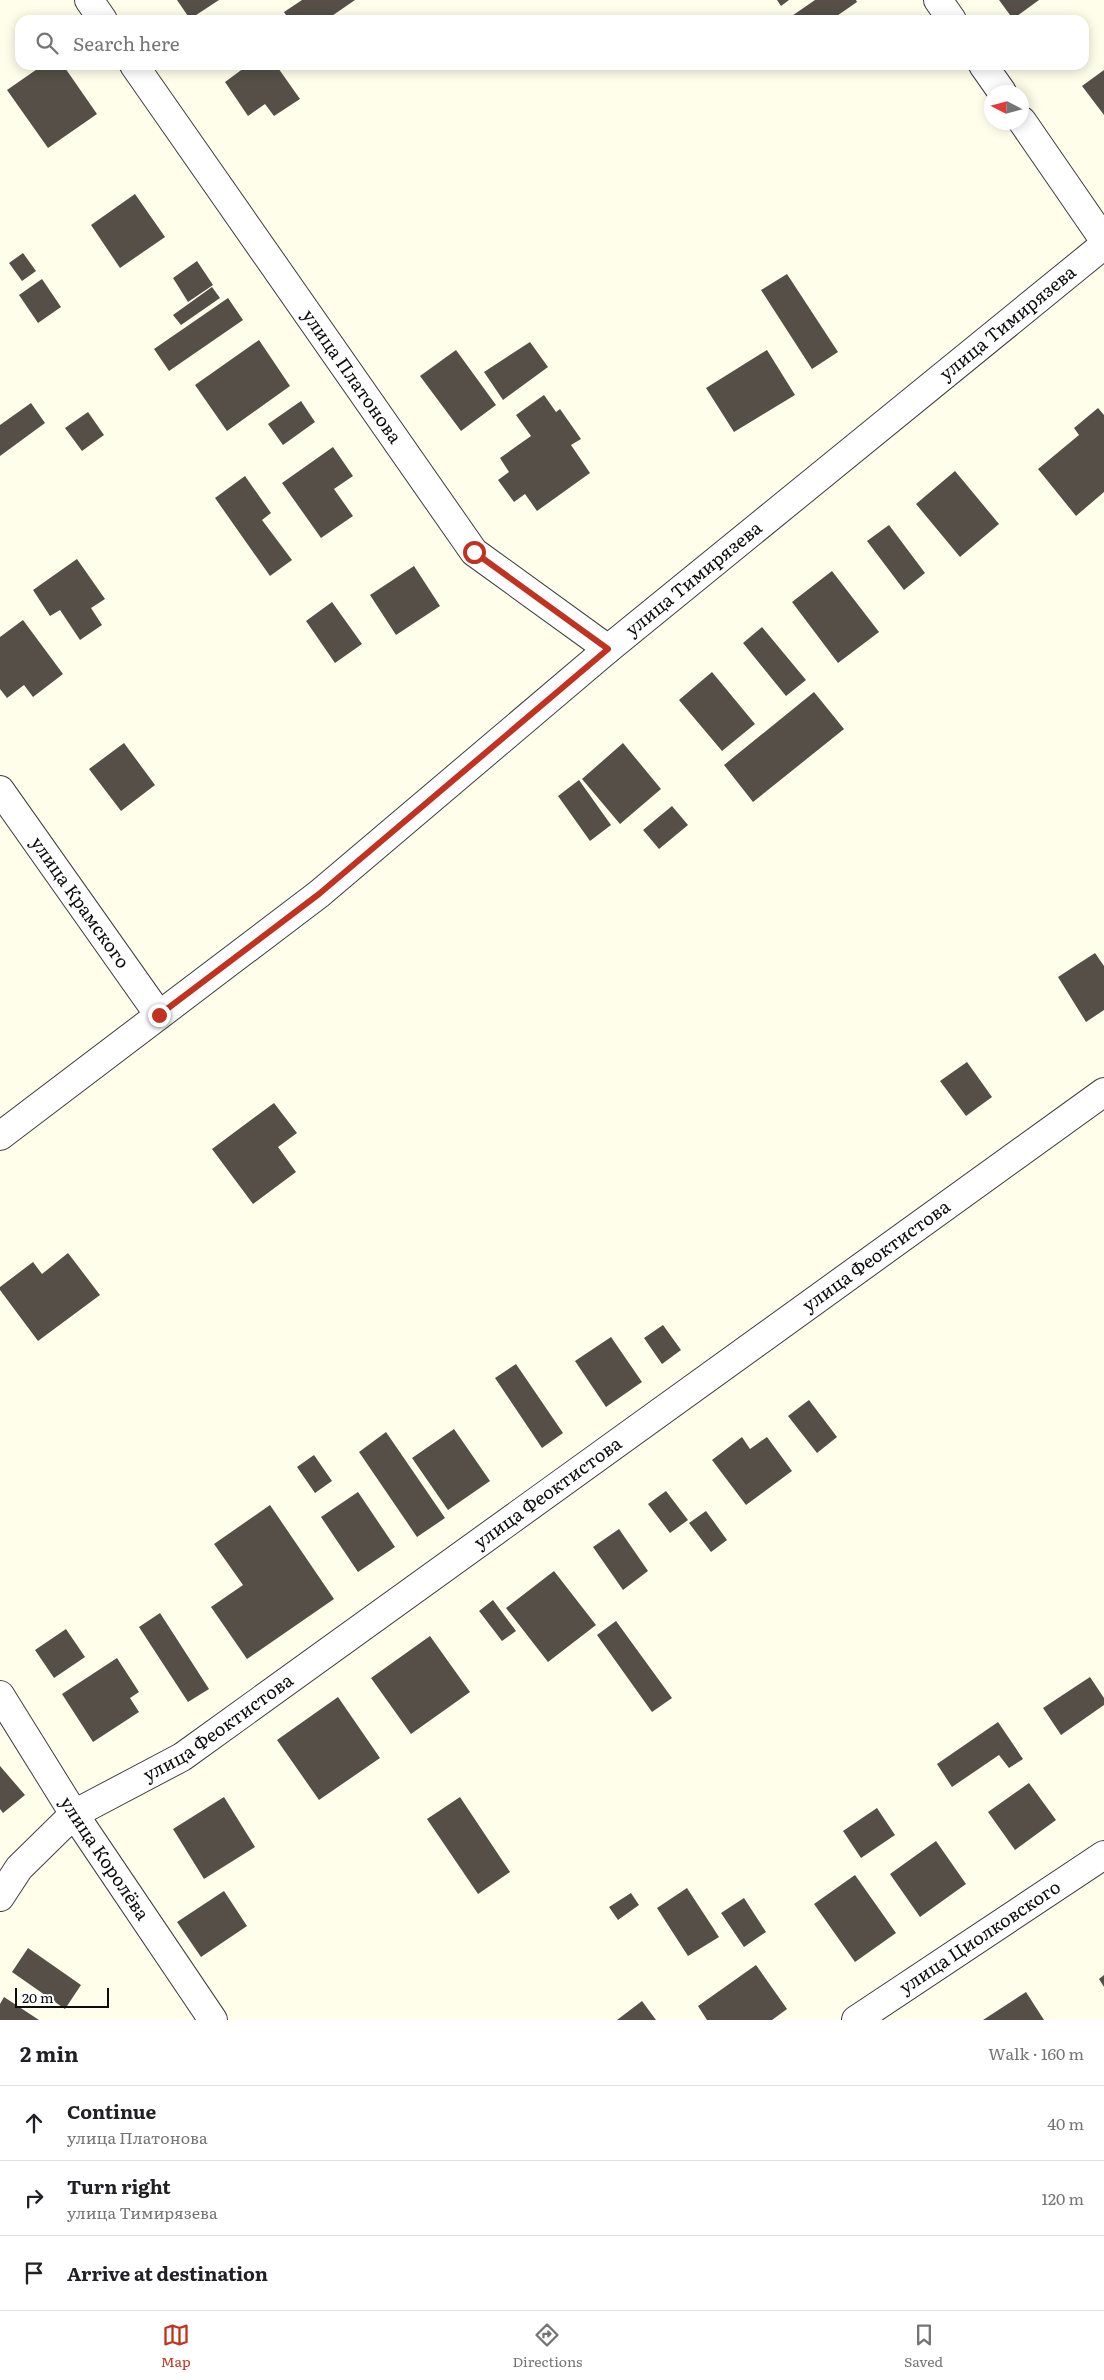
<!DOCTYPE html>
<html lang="en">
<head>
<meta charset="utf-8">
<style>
  :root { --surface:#fff; --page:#f2f2f2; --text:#202124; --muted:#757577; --line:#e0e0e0; --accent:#c13320 }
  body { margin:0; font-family:Literata,serif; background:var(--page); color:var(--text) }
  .compass { position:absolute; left:984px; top:85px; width:45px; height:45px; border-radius:50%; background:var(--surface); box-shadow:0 2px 12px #0003; rotate:276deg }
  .scale { position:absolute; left:15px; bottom:12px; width:94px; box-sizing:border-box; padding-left:5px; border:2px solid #0c0c0c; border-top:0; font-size:14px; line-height:18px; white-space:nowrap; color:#0c0c0c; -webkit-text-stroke:4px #fff; paint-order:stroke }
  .stop { position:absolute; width:15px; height:15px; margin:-11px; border:4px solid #c13320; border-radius:50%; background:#fff }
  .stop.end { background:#c13320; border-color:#fff; box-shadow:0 1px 5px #0008 }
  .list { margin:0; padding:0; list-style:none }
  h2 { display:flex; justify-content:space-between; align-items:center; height:65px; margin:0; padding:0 20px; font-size:21px }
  h2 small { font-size:16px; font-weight:400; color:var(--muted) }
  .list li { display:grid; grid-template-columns:32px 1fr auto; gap:15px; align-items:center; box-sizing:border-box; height:75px; padding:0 20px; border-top:1px solid var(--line) }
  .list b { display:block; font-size:19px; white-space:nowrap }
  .list p { margin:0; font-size:16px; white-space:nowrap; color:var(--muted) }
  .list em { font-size:16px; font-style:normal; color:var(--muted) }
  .icon { flex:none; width:28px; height:28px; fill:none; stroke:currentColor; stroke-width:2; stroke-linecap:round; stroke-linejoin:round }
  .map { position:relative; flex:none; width:1104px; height:2020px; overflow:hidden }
  .search { position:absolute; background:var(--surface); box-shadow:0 2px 12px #0003; left:15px; right:15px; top:15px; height:55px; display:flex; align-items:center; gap:12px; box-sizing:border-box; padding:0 18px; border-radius:15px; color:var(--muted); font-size:19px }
  .sheet { height:290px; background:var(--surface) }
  nav { display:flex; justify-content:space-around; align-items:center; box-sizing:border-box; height:70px; border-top:1px solid var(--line); background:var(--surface); font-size:14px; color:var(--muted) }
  nav a { display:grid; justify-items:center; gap:2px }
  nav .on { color:var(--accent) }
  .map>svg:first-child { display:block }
  .building { fill:#554f48 }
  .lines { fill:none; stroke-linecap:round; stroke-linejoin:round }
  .street-casing { stroke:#3f3f3f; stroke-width:30 }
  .street { stroke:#fff; stroke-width:28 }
  .route { stroke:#c13320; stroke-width:6 }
  .labels { text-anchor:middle; stroke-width:5; stroke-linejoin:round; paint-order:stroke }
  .street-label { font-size:18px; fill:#0c0c0c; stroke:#fff }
</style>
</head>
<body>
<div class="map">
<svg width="1104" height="2020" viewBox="0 0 1104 2020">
  <rect width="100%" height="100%" fill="#fffeeb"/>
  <path class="building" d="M177,0H219L190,19Z
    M302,0H355L326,20H289L284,12Z
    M777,0H789L781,6Z
    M815,0H856L857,2L831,20H786Z
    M999,0H1039L1013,19Z
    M43,65H63L97,114L48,148L7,90Z
    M248,65H276L300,99L274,116L265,104L248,116L225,82Z
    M1104,70V115L1082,86Z
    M135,194L165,237L120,268L91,225Z
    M23,253L36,271L22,281L9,263Z
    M197,261L213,285L188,302L173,278Z
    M787,274L838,352L812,369L761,290Z
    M42,279L61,307L38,323L19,295Z
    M212,287L220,298L181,325L173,315Z
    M228,298L243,320L169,371L154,349Z
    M259,340L290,386L227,431L195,385Z
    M530,342L548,367L503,400L484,372Z
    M456,350L496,405L461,431L420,376Z
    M767,350L795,395L734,432L706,388Z
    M544,395L556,412L560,409L581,439L571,445L590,473L537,511L525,494L514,502L498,480L509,472L500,458L531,436L516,415Z
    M301,401L315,422L283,445L268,424Z
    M31,403L45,423L0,456V425Z
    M1098,408L1104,415V492L1076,516L1038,469L1079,435L1074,428Z
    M88,412L104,435L82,451L65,428Z
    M333,447L353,476L334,489L353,516L321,538L282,483Z
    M955,471L999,524L960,557L916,504Z
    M245,476L271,513L262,520L292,560L270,576L215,498Z
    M889,525L925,573L904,590L867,541Z
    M77,559L105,599L91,608L102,625L80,640L60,610L50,616L33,590Z
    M414,566L440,606L396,635L370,595Z
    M832,571L879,632L838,663L792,602Z
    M332,602L362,644L335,663L306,621Z
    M23,620L63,674L33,697L24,685L7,698L0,689V637Z
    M762,627L806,680L786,696L743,643Z
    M712,672L755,724L722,751L679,700Z
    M814,692L844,729L753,802L724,765Z
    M124,743L155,785L121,811L89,769Z
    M623,743L661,789L620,824L582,779Z
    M579,780L611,825L590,841L558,796Z
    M672,806L688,825L659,849L643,830Z
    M1095,953L1104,966V1010L1086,1022L1058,977Z
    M967,1062L992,1097L966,1116L940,1081Z
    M274,1103L297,1133L278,1147L296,1172L253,1204L212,1149Z
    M68,1253L100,1295L38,1341L0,1290V1287L33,1262L42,1274Z
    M663,1325L681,1350L662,1364L644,1338Z
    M611,1337L642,1382L606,1407L575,1361Z
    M516,1364L563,1433L542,1448L495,1378Z
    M809,1400L837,1437L817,1453L788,1416Z
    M454,1429L490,1481L448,1510L412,1458Z
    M386,1432L445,1518L417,1537L359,1452Z
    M742,1437L750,1449L767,1437L792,1471L746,1505L712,1460Z
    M314,1455L332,1481L315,1493L297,1467Z
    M666,1491L688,1520L670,1533L648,1504Z
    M358,1492L395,1547L358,1572L321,1517Z
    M270,1505L334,1599L247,1659L211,1607L243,1585L214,1544Z
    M706,1511L727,1540L711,1552L689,1523Z
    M619,1529L648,1571L623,1590L593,1547Z
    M554,1571L596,1625L548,1662L506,1608Z
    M493,1600L516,1631L502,1641L479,1611Z
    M160,1613L209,1689L188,1702L139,1627Z
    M616,1621L672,1698L652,1712L597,1635Z
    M66,1629L85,1657L54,1678L35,1650Z
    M430,1636L470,1692L411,1734L371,1678Z
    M117,1658L139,1692L130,1698L139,1712L93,1742L62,1694Z
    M1090,1677L1104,1698V1705L1061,1735L1043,1708Z
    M338,1697L380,1758L319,1800L277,1740Z
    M998,1722L1023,1759L1009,1768L999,1755L952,1787L937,1764Z
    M0,1766L25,1795L3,1813L0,1809Z
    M1029,1783L1056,1820L1015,1850L988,1812Z
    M224,1797L255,1847L204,1879L173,1829Z
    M460,1797L510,1872L478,1894L427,1819Z
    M877,1808L895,1835L861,1858L843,1831Z
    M936,1841L966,1884L920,1917L890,1874Z
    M855,1875L896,1933L855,1962L814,1904Z
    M687,1888L719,1937L688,1956L657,1908Z
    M224,1891L247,1926L201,1957L177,1922Z
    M631,1893L639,1905L618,1920L609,1907Z
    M744,1898L766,1932L744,1947L721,1913Z
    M28,1948L81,1985L65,2009L12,1972Z
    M756,1965L787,2009L772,2020H707L698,2006Z
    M1104,1975V1987L1099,1979Z
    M1026,1992L1044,2020H983Z
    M4,1997L39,2020H0V2004Z
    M642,2001L656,2020H617Z"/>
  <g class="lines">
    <g class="street-casing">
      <g id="street">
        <path d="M89,0L103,20"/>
        <path d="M938,0L952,20"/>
        <path id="s1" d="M134,65L474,552L608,649"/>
        <path d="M983,65L1002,92"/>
        <path d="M1022,121L1104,240"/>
        <path id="s2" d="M0,790L159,1015"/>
        <path id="s3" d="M0,1136L319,894L608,649L1104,245"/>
        <path id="s4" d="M0,1695L74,1814L213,2020"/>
        <path id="s5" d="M0,1897L19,1868L74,1814L182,1757L1104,1092"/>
        <path id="s6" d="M856,2020L1104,1855"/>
      </g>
    </g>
    <use href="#street" class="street"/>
  </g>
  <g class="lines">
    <path class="route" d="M159,1015L319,894L608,649L474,552"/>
  </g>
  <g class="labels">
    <g class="street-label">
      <text dy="6" stroke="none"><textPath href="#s3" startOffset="1295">улица Тимирязева</textPath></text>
      <text dy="6" stroke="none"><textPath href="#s1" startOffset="380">улица Платонова</textPath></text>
      <text dy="6" stroke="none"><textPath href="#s3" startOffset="890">улица Тимирязева</textPath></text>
      <text dy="6" stroke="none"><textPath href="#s2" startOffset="138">улица Крамского</textPath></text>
      <text dy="6" stroke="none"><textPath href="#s5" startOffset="1090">улица Феоктистова</textPath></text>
      <text dy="6" stroke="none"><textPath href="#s5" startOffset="685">улица Феоктистова</textPath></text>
      <text dy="6" stroke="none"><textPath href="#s5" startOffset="280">улица Феоктистова</textPath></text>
      <text dy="6" stroke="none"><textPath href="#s4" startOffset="194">улица Королёва</textPath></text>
      <text dy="6" stroke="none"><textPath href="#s6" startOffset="149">улица Циолковского</textPath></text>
    </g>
  </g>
</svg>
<svg class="compass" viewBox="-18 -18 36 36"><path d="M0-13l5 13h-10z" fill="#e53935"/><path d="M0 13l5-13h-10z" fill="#757577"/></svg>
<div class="scale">20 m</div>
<div class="stop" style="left:474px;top:552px"></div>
<div class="stop end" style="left:159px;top:1015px"></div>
<div class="search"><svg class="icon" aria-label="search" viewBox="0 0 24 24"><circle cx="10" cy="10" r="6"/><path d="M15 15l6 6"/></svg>Search here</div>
</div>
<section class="sheet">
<h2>2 min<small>Walk · 160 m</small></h2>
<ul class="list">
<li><svg class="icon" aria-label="ahead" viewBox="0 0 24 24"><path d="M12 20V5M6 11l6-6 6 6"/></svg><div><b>Continue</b><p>улица Платонова</p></div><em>40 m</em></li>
<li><svg class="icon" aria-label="right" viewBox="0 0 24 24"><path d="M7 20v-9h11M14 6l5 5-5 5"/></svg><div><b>Turn right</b><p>улица Тимирязева</p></div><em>120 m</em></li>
<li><svg class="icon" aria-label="arrive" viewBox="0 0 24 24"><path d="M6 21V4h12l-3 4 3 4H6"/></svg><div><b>Arrive at destination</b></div></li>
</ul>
</section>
<nav>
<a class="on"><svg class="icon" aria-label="map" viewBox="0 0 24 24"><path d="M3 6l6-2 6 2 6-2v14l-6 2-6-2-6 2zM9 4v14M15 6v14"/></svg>Map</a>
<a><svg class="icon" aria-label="directions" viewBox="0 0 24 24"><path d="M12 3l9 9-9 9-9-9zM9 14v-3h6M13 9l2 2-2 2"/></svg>Directions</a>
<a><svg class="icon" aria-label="saved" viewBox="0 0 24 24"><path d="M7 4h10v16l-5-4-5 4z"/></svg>Saved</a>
</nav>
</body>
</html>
